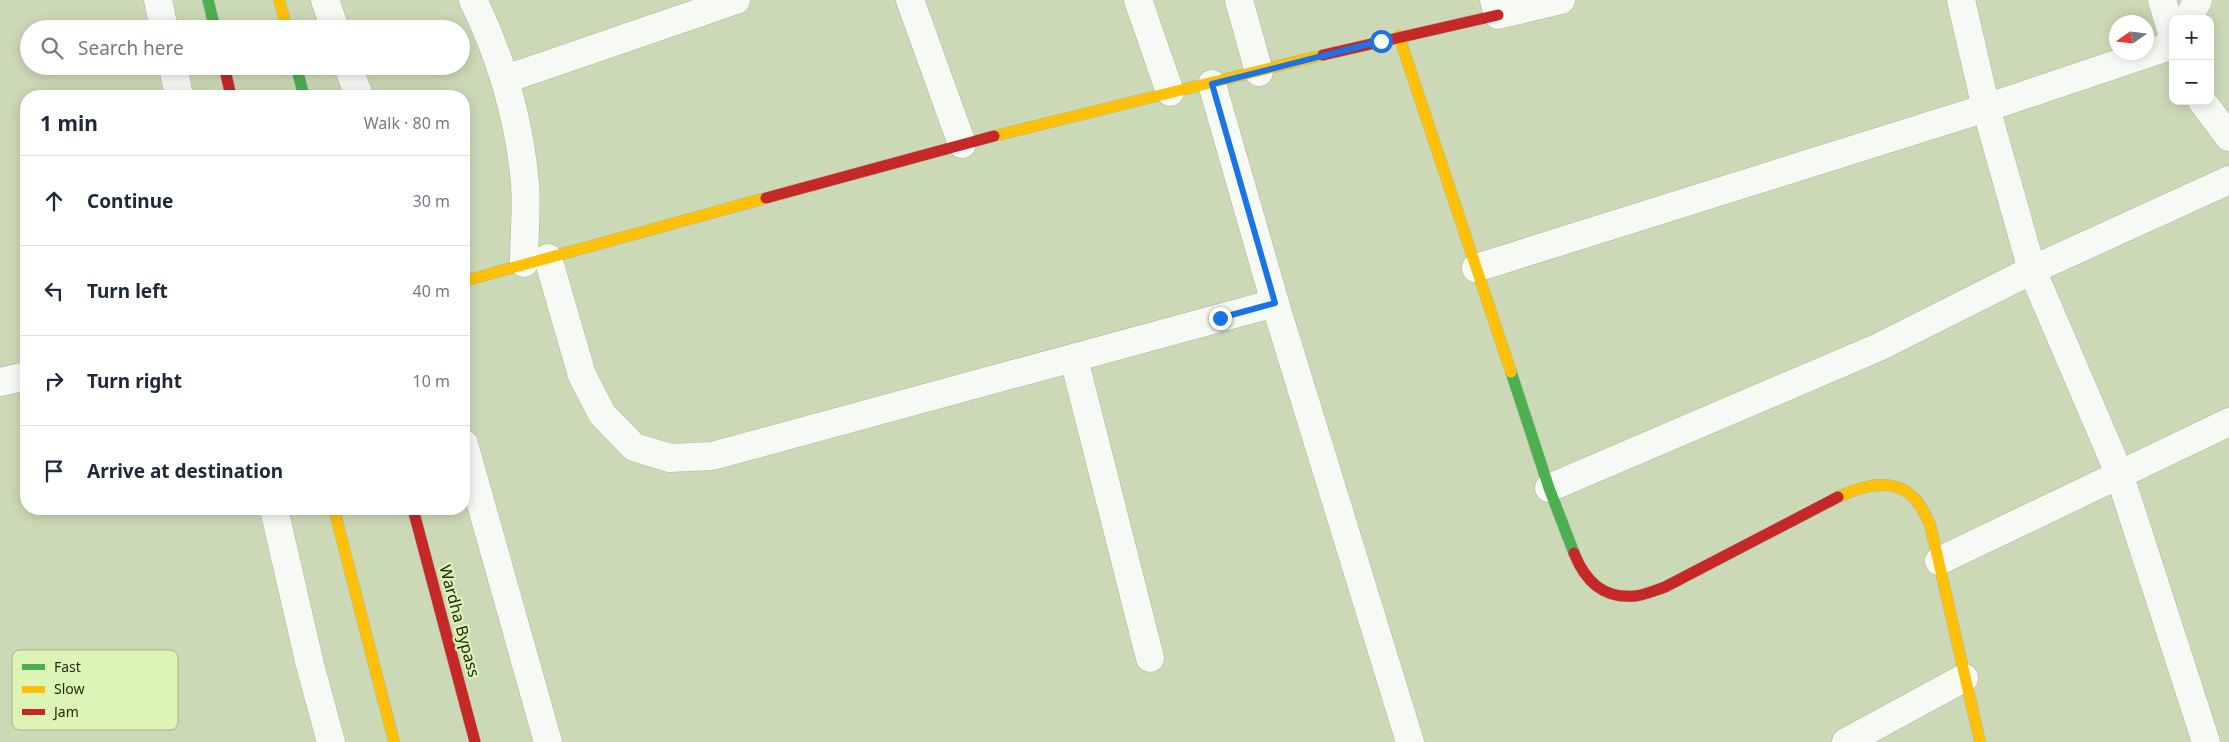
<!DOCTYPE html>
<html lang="en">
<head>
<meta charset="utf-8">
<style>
  :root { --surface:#fff; --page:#f2f2f3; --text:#1f2937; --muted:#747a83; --line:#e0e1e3 }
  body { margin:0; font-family:"Noto Sans",sans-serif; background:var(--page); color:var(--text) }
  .controls { position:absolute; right:15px; top:15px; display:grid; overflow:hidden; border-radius:10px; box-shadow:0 2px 12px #0003 }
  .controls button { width:45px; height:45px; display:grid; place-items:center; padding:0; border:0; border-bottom:1px solid var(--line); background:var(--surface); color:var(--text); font:25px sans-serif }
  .compass { position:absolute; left:2109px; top:15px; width:45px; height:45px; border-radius:50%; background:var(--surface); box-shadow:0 2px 12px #0003; rotate:256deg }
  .stop { position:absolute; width:15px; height:15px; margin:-11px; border:4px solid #1a73e8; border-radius:50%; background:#fff }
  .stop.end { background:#1a73e8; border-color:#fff; box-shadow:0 1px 5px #0008 }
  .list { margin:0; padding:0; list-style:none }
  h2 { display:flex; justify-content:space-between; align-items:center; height:65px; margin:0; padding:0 20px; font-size:21px }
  h2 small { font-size:16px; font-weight:400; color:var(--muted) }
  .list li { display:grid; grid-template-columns:32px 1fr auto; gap:15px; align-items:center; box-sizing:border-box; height:90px; padding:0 20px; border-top:1px solid var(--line) }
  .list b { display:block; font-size:19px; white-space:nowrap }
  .list em { font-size:16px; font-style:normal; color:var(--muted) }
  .icon { flex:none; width:28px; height:28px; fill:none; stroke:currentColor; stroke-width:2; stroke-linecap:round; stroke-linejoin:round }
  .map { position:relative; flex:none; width:2229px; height:742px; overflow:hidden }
  .search { position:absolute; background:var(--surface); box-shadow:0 2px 12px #0003; left:20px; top:20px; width:450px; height:55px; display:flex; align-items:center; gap:12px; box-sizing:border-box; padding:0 18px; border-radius:28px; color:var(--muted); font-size:19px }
  .panel { position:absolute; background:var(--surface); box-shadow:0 2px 12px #0003; left:20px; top:90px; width:450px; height:425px; border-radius:20px }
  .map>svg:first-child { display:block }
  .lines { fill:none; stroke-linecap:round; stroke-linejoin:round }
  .street-casing { stroke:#adb79c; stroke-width:29 }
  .fast-casing { stroke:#adb79c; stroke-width:12 }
  .slow-casing { stroke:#adb79c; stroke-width:12 }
  .jam-casing { stroke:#adb79c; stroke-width:12 }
  .street { stroke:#f7f9f4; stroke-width:28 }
  .fast { stroke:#4caf50; stroke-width:11 }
  .slow { stroke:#ffc107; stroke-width:11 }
  .jam { stroke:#c62828; stroke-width:11 }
  .route { stroke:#1a73e8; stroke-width:6 }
  .labels { text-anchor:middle; stroke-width:4.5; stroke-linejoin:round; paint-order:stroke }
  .street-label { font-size:16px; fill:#1f280f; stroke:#dcf4b5 }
  .key { fill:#dcf4b5; stroke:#a3b783; stroke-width:1 }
  .key-label { font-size:14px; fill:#1f280f }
</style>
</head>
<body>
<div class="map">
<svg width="2229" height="742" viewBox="0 0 2229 742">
  <rect width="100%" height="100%" fill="#ccd9b6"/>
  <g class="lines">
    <g class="street-casing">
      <path id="street" d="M158,0L164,29
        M325,0L335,29
        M473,0C501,57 519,119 525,183C527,209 524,237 524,263
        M910,0L962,144
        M1138,0L1170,92
        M1239,0L1259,72
        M1494,0L1498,15L1561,0
        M1961,0L1986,108L2032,270L2119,473L2206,742
        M2162,0L2173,37
        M2188,19L2198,0
        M173,66L179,96
        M348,66L359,96
        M506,79L736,0
        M1212,84L1275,303L1410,742
        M2202,101L2229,137
        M548,258L582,375L602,414L634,447L670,458L712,456L1275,303
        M1476,268L1986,108L2173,45
        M1074,359L1150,658
        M0,382L26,376
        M464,444L548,742
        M1549,488L1879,347L2032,270L2229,180
        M274,509L310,665L331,742
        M1939,561L2229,422
        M1846,742L1964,678"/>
    </g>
    <g class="fast-casing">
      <path id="fast" d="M208,0L215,29
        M296,66L304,96
        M1511,372L1549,488L1574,553"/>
    </g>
    <g class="slow-casing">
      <path id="slow" d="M279,0L287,29
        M1399,36L1511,372
        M994,136L1323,55
        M464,281L766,198
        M1838,497C1863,485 1895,476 1916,500C1922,507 1926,517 1930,524L1980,742
        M334,509L394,742"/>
    </g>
    <g class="jam-casing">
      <path id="jam" d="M1323,55L1498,15
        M224,66L231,96
        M766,198L994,136
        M413,509L475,742
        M1574,553C1585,581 1603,599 1635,596C1645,595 1656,590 1665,587L1838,497"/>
    </g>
    <use href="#street" class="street"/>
    <use href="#fast" class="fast"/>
    <use href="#slow" class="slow"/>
    <use href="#jam" class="jam"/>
  </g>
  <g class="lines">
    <path class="route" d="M1220,318L1275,303L1212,84L1381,41"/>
  </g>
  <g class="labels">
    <g class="street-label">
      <text transform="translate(460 621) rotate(75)" y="6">Wardha Bypass</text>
    </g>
  </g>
  <rect x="12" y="650" width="166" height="80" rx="8" class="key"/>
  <rect x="22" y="664" width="23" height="6" fill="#4caf50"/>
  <rect x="22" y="686" width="23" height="7" fill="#ffc107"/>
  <rect x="22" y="709" width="23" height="6" fill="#c62828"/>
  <g class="key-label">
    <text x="54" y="672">Fast</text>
    <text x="54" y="694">Slow</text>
    <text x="54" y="717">Jam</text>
  </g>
</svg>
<div class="controls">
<button>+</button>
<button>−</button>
</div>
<svg class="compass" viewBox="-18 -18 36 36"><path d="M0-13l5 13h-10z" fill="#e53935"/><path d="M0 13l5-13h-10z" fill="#747a83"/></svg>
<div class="stop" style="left:1381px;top:41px"></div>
<div class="stop end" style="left:1220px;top:318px"></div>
<div class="search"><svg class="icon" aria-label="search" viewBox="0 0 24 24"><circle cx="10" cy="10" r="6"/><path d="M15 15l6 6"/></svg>Search here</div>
<section class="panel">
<h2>1 min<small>Walk · 80 m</small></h2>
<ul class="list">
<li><svg class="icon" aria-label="ahead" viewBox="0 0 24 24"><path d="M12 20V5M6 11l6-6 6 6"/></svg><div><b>Continue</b></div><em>30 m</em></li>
<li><svg class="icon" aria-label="left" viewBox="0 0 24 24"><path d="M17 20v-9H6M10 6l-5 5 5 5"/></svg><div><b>Turn left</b></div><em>40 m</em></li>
<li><svg class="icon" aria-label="right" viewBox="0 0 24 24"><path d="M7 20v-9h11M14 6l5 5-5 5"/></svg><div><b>Turn right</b></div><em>10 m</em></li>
<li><svg class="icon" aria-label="arrive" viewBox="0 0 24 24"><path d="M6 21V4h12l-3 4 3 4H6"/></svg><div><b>Arrive at destination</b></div></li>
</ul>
</section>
</div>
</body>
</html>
